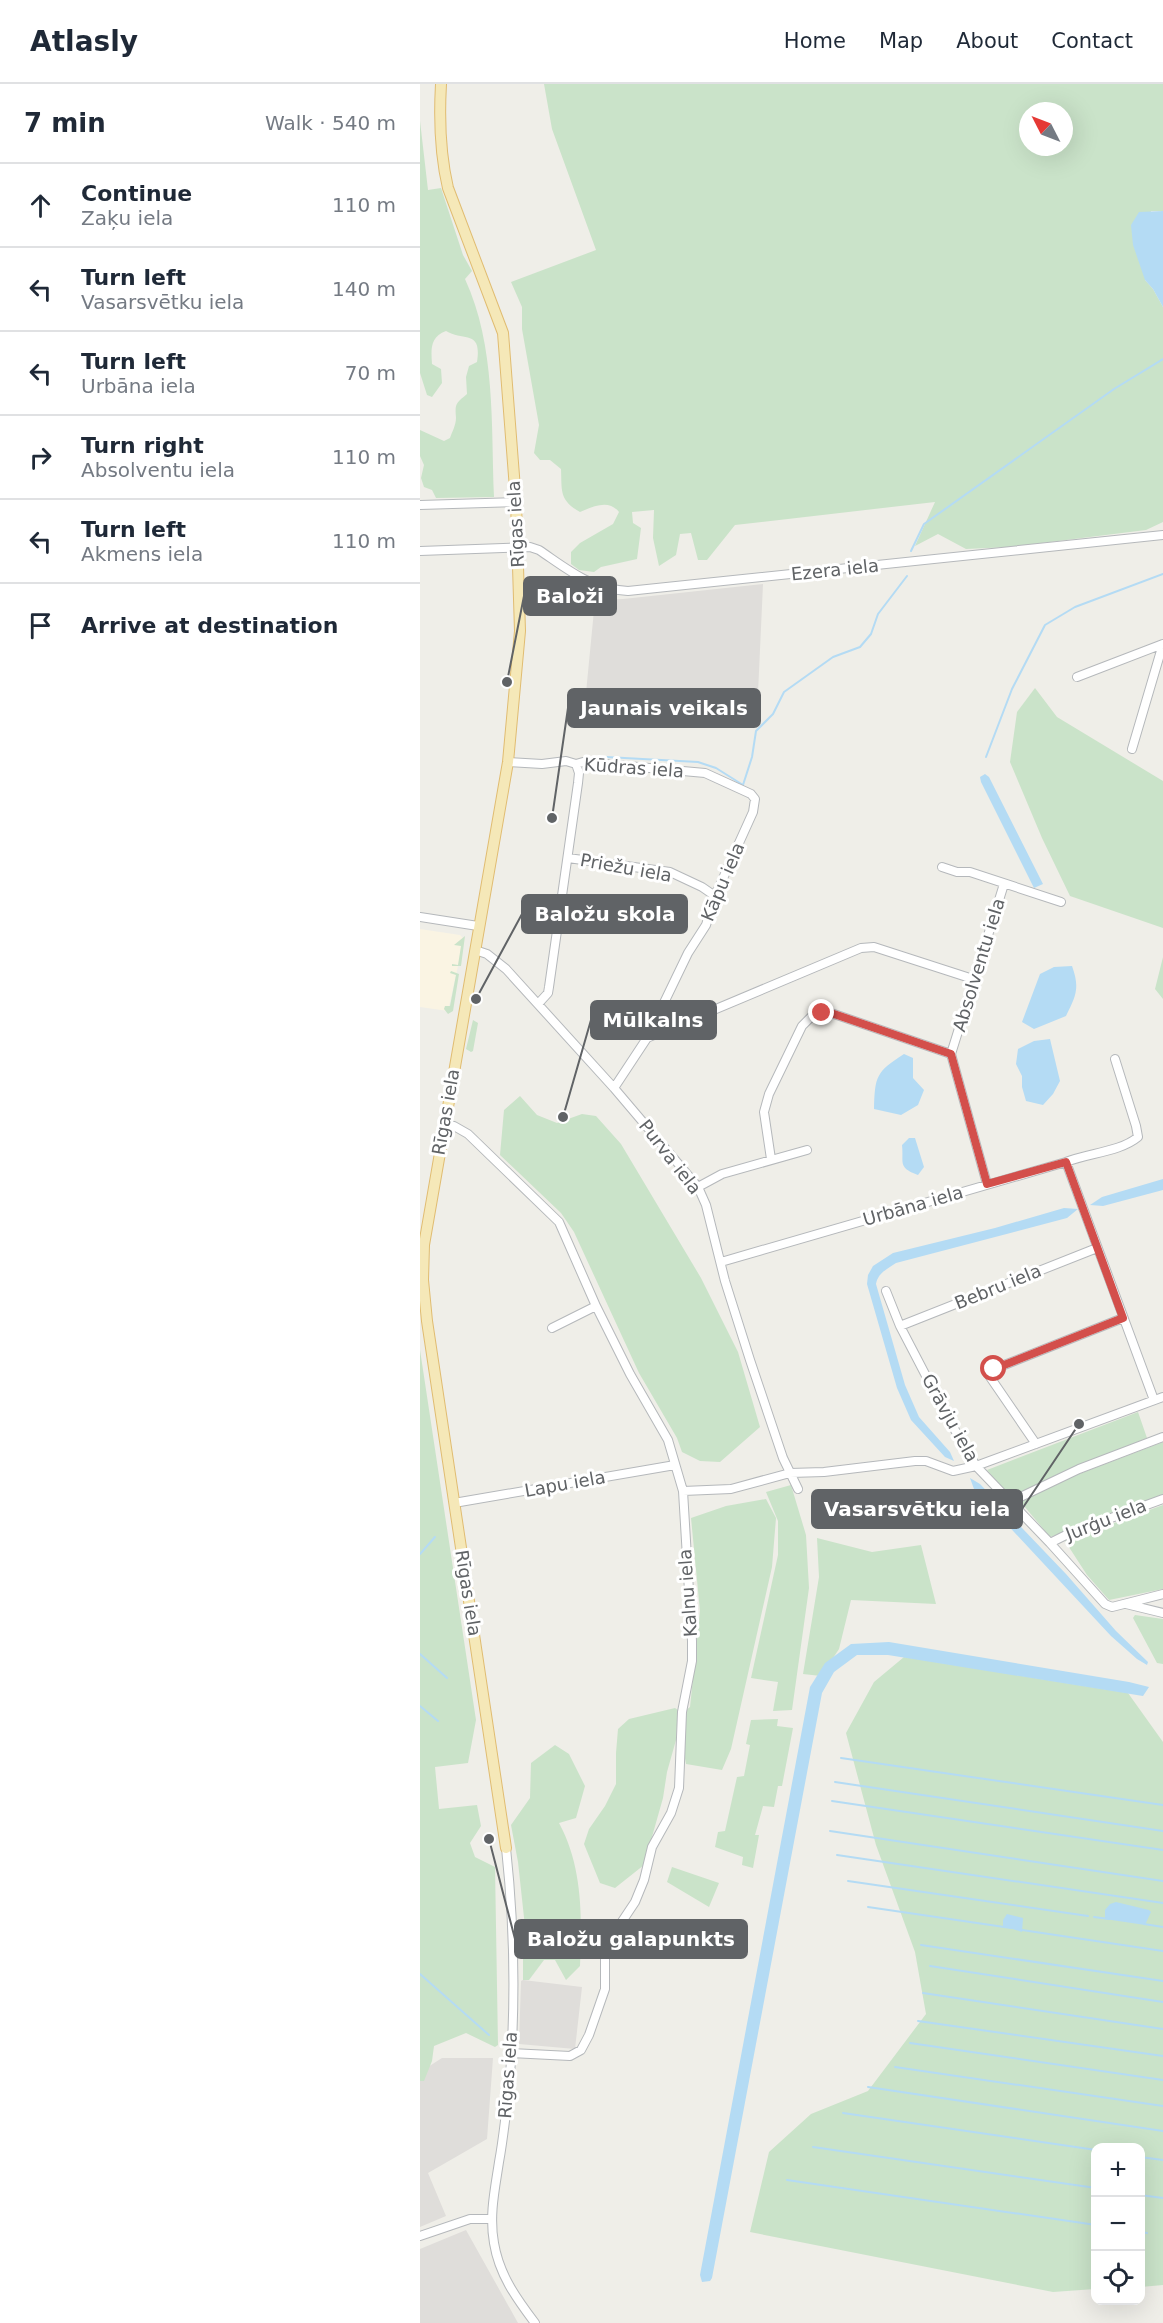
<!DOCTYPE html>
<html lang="en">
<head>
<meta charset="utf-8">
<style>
  :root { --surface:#fff; --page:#f6f6f7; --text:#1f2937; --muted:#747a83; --line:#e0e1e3 }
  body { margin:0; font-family:"DejaVu Sans",sans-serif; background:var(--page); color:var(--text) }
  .controls { position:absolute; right:18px; bottom:18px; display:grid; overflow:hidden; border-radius:12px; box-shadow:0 6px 24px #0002 }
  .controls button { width:54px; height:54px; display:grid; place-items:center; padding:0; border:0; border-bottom:2px solid var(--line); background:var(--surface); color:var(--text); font:30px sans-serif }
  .compass { position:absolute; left:599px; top:18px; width:54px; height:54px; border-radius:50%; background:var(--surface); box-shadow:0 6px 24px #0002; rotate:312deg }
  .stop { position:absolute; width:18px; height:18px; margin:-14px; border:4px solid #d34f4b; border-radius:50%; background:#fff }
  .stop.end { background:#d34f4b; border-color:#fff; box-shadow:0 2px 6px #0008 }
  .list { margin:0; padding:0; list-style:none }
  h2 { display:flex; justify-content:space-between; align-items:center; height:78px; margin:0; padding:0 24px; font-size:26px }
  h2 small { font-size:20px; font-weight:400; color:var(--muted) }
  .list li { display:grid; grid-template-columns:39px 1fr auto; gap:18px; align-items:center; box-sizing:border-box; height:84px; padding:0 24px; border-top:2px solid var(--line) }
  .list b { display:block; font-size:22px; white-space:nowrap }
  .list p { margin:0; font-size:20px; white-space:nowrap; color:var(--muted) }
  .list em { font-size:20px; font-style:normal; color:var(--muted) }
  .icon { flex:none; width:33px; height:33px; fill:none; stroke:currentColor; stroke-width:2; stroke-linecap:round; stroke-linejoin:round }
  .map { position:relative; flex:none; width:743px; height:2239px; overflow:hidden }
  header { display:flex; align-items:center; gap:36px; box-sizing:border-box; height:84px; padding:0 30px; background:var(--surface); border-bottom:2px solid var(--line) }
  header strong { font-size:28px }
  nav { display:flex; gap:33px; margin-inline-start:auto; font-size:21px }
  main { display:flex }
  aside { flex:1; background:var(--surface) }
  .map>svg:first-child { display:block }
  .commercial { fill:#faf4e3 }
  .industrial { fill:#dfddda }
  .green { fill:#cae3c9; fill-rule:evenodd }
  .water { fill:#b4dbf4 }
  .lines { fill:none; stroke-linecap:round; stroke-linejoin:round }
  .stream { stroke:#b4dbf4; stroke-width:2 }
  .minor-casing { stroke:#b5b8bb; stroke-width:10 }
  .major-casing { stroke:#e0bc71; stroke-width:12 }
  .minor { stroke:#fff; stroke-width:8 }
  .major { stroke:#f5e8b8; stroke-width:10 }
  .route { stroke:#d34f4b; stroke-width:8 }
  .labels { text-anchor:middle; stroke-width:6; stroke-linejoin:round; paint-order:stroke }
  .street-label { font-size:18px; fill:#606366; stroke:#fff }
  .leader { fill:none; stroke:#606366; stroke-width:2 }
  .callout-dot { fill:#606366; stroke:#fff; stroke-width:2 }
  .callout { fill:#606366; stroke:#606366; stroke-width:2 }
  .callout-label { font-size:20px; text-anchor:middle; font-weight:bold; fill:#fff }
</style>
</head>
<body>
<header>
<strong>Atlasly</strong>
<nav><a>Home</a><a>Map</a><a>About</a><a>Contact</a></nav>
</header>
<main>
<aside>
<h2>7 min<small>Walk · 540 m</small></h2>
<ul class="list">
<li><svg class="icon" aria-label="ahead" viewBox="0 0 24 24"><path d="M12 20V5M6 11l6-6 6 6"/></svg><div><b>Continue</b><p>Zaķu iela</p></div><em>110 m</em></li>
<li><svg class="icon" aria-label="left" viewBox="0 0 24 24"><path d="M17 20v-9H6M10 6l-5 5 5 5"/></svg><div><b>Turn left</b><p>Vasarsvētku iela</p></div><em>140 m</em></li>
<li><svg class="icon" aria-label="left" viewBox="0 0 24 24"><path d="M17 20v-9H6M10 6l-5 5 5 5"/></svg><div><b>Turn left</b><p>Urbāna iela</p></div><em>70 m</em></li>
<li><svg class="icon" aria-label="right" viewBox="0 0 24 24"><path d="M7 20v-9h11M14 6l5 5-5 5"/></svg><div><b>Turn right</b><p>Absolventu iela</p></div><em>110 m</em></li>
<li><svg class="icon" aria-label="left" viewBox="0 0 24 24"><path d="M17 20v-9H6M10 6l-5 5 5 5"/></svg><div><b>Turn left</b><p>Akmens iela</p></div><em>110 m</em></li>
<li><svg class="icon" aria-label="arrive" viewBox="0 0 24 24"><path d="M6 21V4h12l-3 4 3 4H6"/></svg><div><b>Arrive at destination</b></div></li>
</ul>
</aside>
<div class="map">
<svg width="743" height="2239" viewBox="0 0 743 2239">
  <rect width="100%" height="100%" fill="#efeee8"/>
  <path class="commercial" d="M0,845L40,851L44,855L28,927L0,923Z"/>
  <path class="industrial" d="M343,500L337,631L328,638L165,619L175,516L203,515Z
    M103,1896L162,1903L155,1965L99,1960L101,1897Z
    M22,1974H73L67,2055L8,2089L26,2132L0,2143V1988Z
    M46,2146L98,2239H0V2165Z"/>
  <path class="green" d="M124,0H743V127H731L725,196L733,205L743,223V438L726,446L590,463L546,465L518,450L495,462L515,418L315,441L287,476H278L271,449L260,450L256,471L239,482L233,454L234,426L212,428L213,439L221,444L217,475L181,483L174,488L159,486L151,480V468L160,459L193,440L199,428C189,415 174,422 160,428C139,416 142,407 141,385L130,376H120L114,369L119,341L102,245V223L91,198L176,166L132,45ZM608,27H644V63H608Z
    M0,37L8,106L21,104L43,171L52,187L45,195C76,262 71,341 74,413L16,414L12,406L4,403L1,394L4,381L0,372V346L24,357L30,354C32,348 36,341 36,334C35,320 35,320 47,310L46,293L49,282L57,278C62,245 44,258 26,247C10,253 11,265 12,280L21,285L22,299L12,313L7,311L0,289Z
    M615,604L637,633L743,697V844L650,812L622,754L590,678L597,628Z
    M45,852L41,882H32V880L38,881L41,862L34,861Z
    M743,873V915L735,905Z
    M31,887L39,890L33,927L28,930L24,925L25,922H30L36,891L30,889Z
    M53,936L58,939L53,967L51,968L46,965Z
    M100,1012L117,1031L137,1039L162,1030L176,1032L201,1060L281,1194L318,1268L340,1343L300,1378L280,1377L262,1368L257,1354L219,1289L154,1148L141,1129L80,1071L84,1026Z
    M0,1266L56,1636L48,1679L15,1683L19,1725L57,1721L61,1742L50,1759L55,1773L75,1783L78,1961L75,1963L46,1949L14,1962L12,1977L4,1997H0Z
    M718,1328L727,1354L590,1413L567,1386Z
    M743,1358V1411L630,1453L599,1416L643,1396Z
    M371,1401L386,1451L389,1504L372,1626L353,1627L358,1598L331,1594L358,1471V1437L346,1408Z
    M346,1415L356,1434L352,1483L311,1665L302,1686L266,1680L262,1658L265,1627L270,1623L280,1527L271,1434L306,1422Z
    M743,1421V1505L689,1516L667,1491L645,1457Z
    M397,1454L452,1468L501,1461L516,1520L431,1516L419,1565L401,1592L383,1590L399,1493Z
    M715,1531L743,1535V1580L737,1579L713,1534Z
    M484,1573L708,1609L743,1658V2201L721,2203L720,2064H676L675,2205L633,2208L330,2148L349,2068L391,2030L448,2007L506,1930L495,1868L456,1761L426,1649L454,1598Z
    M255,1624L258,1626L256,1656L247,1688L243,1714L224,1781L195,1804L180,1799L164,1760L169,1745L185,1722L196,1700V1669L198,1645L209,1635Z
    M358,1635L357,1642L373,1644L362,1702H358L354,1723L343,1722L335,1751H339L333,1784L322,1781L323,1773L295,1763L298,1748L305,1747L317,1693L324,1692L330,1661L326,1660L331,1636Z
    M135,1661L149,1670L165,1702L156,1734L139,1739C163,1783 162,1834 160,1882L146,1896L135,1876H124L109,1896H103V1868L106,1852L98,1778L91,1741L110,1714L111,1679Z
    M252,1783L299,1799L289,1823L247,1798Z"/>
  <path class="water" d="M743,127V223L733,205L725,196L713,161L711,141L719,128Z
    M565,690L569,693L623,800L614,804L561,698L560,693Z
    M652,882C660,904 656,912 646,932L614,945L602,938L620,890L634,883Z
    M630,955L640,997L633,1010L623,1021L606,1017L602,1003V992L596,980L598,965L614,957Z
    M484,970L493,974V994L504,1006L498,1021L481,1031L454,1025C455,992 456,988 484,970Z
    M489,1054H495L504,1083L498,1091C477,1083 484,1079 482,1061Z
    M743,1095V1106L683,1122L670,1121L682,1113Z
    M644,1124L658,1125L647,1134L476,1179C467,1185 458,1189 456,1200L485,1301L499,1333L530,1368L534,1377L525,1373L491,1336L477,1304L447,1200L448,1191L453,1182L473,1169L575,1144Z
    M550,1394L560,1400L646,1490L696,1547L728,1578L727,1581L717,1575L691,1552L554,1405Z
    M469,1558L709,1598L729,1603L723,1612L468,1571H437L414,1588L402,1609L292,2194L290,2197L282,2198L280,2191L390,1603L405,1579L431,1560Z
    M696,1818L729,1826L731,1828L725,1841L685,1835V1826L690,1820Z
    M587,1830L603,1834L602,1848L583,1842V1836Z"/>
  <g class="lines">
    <path class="stream" d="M491,467L504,440L694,305L743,275
      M186,673L278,678L296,684L323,701L332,673L336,647L353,630L364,608L413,573L440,563L451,550L458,530L487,492
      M566,673L592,605L625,541L655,523L743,490
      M0,1470L15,1453
      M0,1570L27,1594
      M0,1622L18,1637
      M421,1674L743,1721
      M415,1698L743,1747
      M412,1717L743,1766
      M410,1747L743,1797
      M417,1771L743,1819
      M428,1797L668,1832
      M448,1823L591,1844
      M674,1833L689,1835
      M724,1840L743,1843
      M602,1846L743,1867
      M501,1861L743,1897
      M510,1882L743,1918
      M0,1890L69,1951
      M503,1909L743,1945
      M498,1937L743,1972
      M490,1959L743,1996
      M475,1983L743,2022
      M448,2003L743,2047
      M423,2029L676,2066
      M393,2063L676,2104
      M720,2073L743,2076
      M367,2096L676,2141
      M720,2111L743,2114
      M720,2148L727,2149"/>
    <g class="minor-casing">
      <path id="minor" d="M0,421L96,418
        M0,467L110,463L119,466C150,487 169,504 208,507L743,451
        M657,593L743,560
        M712,665L743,560
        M88,678L122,680L146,677L156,680L163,678L285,689L331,710L335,715L333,728L295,812L286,841L268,869L227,954L194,1004
        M148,774L250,788L282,803L295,812
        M522,783L537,788H550L641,818
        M0,833L58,842
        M55,866L67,870L86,885L194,1004L278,1103L286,1121L305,1197L330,1276L363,1374L378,1405
        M118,920L128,909L129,903L158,699L159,689L156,680
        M227,954L441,864L454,863L553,895
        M24,1041L34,1042L48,1050L139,1138L176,1222L210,1290L248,1356L263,1407L272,1557V1577L262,1628L259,1704L251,1729L232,1763L224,1796L215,1818L189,1857L185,1872V1905L169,1951L161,1966L150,1972L91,1969
        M351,1075L344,1028L349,1010L382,942L393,931L411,929L531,970
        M646,1078L734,1316
        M567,1100L531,970L584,800
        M278,1103L302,1090L387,1066
        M301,1178L646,1078C668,1069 700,1068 718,1053L716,1042L695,975
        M466,1207L480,1242L529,1336L556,1382L630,1459L685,1520L692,1523L743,1510
        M480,1242L677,1164
        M132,1244L176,1222
        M616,1360L568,1290L574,1285L703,1234
        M263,1407L311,1405L370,1389L404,1388L495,1377H506L533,1387L556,1382L743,1313
        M590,1418L659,1385L743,1353
        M34,1419L255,1381
        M630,1459L650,1449L743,1415
        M706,1520L743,1529
        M86,1764C95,1847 96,1931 88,2014C85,2035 83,2057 79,2078C75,2105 69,2131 74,2159C79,2190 96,2214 115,2239
        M0,2152L50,2135H72"/>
    </g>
    <g class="major-casing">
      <path id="major" d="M21,0C19,35 20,70 28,104L83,249L96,418L100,547L88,678L4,1161L3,1196L7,1237L86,1764"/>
    </g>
    <use href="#minor" class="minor"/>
    <use href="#major" class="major"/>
  </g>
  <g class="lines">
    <path class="route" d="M402,929H411L531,970L567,1100L646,1078L703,1234L574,1285"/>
  </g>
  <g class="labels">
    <g class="street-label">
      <text transform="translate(96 440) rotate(-93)" y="6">Rīgas iela</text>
      <text transform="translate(415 486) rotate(-6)" y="6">Ezera iela</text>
      <text transform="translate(214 684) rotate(4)" y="6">Kūdras iela</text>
      <text transform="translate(206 784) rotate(10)" y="6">Priežu iela</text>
      <text transform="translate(303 798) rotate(-67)" y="6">Kāpu iela</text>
      <text transform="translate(559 881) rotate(-73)" y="6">Absolventu iela</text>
      <text transform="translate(26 1028) rotate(-80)" y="6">Rīgas iela</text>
      <text transform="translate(250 1073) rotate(52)" y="6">Purva iela</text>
      <text transform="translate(493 1122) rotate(-16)" y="6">Urbāna iela</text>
      <text transform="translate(578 1203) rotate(-22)" y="6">Bebru iela</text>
      <text transform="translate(530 1334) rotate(61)" y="6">Grāvju iela</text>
      <text transform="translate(145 1400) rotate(-10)" y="6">Lapu iela</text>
      <text transform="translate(686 1436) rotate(-21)" y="6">Jurģu iela</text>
      <text transform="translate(48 1509) rotate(81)" y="6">Rīgas iela</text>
      <text transform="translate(268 1509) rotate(-94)" y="6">Kalnu iela</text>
      <text transform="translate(88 1991) rotate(-86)" y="6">Rīgas iela</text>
    </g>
  </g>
  <path class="leader" d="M87 598L104 512M132 734L148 624M56 915L102 830M143 1033L171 936M659 1340L602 1425M69 1755L95 1855"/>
  <g class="callout-dot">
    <circle cx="87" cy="598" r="6"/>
    <circle cx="132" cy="734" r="6"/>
    <circle cx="56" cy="915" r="6"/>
    <circle cx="143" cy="1033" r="6"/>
    <circle cx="659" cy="1340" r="6"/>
    <circle cx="69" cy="1755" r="6"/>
  </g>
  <g class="callout">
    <rect x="104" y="493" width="92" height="38" rx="6"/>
    <rect x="148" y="605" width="192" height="38" rx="6"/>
    <rect x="102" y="811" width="165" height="38" rx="6"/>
    <rect x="171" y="917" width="125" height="38" rx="6"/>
    <rect x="392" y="1406" width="210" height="38" rx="6"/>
    <rect x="95" y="1836" width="232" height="38" rx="6"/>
  </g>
  <g class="callout-label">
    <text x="150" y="519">Baloži</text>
    <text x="244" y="631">Jaunais veikals</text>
    <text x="185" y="837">Baložu skola</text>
    <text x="233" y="943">Mūlkalns</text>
    <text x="497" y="1432">Vasarsvētku iela</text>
    <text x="211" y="1862">Baložu galapunkts</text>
  </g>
</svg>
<div class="controls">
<button>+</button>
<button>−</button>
<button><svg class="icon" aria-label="locate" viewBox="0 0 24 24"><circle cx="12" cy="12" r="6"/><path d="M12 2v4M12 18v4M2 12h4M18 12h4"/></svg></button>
</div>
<svg class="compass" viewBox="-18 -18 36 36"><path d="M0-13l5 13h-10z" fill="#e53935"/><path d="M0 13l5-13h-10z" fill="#747a83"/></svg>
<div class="stop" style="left:574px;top:1285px"></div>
<div class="stop end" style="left:402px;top:929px"></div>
</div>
</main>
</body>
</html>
